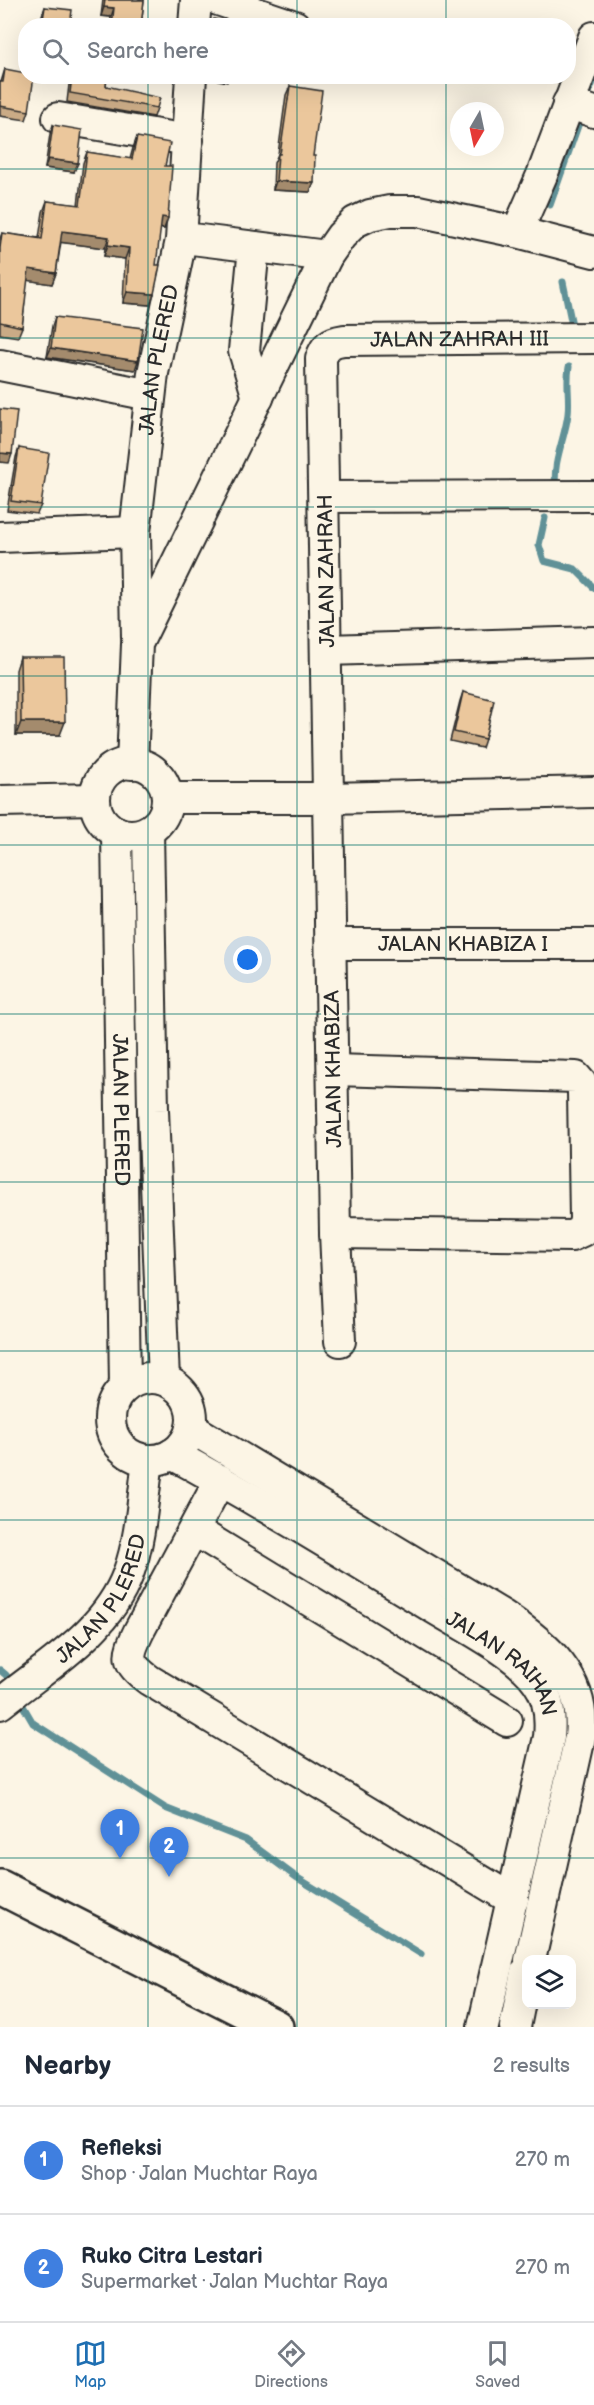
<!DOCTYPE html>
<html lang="en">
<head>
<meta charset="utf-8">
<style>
  :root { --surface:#fff; --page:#f6f6f7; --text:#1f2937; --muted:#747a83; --line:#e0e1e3; --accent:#1f6fb2 }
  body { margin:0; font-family:"Balsamiq Sans",sans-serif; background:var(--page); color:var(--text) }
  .controls { position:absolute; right:18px; bottom:18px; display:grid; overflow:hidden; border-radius:12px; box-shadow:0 6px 24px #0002 }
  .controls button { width:54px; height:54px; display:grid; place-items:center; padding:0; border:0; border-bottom:2px solid var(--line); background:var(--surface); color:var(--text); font:30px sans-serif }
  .compass { position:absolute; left:450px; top:102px; width:54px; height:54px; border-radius:50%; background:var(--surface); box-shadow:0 6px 24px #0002; rotate:189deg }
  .you { position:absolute; left:248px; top:960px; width:21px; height:21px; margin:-15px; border:4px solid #fff; border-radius:50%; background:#1a73e8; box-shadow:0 0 0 9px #1a73e833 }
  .badge { display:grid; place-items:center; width:39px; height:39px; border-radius:50%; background:var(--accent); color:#fff; font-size:20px; font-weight:700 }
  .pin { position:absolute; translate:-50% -50px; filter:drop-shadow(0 2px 3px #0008) }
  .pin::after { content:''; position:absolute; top:32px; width:21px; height:18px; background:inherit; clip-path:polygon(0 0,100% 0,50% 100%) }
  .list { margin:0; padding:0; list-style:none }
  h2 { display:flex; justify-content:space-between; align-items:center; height:78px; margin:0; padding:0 24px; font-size:26px }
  h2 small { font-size:20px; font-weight:400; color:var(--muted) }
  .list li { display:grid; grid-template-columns:39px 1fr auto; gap:18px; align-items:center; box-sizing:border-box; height:108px; padding:0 24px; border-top:2px solid var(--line) }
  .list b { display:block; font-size:22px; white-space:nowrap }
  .list p { margin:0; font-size:20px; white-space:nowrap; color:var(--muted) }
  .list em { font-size:20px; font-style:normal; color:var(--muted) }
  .icon { flex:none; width:33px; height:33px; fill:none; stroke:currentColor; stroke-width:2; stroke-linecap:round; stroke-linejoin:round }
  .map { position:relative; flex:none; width:594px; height:2027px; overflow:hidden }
  .search { position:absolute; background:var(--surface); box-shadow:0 6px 24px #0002; left:18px; right:18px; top:18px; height:66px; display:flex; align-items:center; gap:15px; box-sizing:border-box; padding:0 21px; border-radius:24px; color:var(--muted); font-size:22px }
  .sheet { height:294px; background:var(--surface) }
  nav { display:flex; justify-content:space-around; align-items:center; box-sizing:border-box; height:84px; border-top:2px solid var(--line); background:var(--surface); font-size:16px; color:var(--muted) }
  nav a { display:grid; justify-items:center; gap:3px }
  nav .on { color:var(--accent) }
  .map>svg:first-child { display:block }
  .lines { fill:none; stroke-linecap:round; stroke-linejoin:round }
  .stream { stroke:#609197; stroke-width:7 }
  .minor-casing { stroke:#2b2b2b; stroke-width:34 }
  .highway-casing { stroke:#2b2b2b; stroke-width:38 }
  .minor { stroke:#fcf5e5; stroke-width:30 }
  .highway { stroke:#fcf5e5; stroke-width:33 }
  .wall { fill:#caab86; stroke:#2b2b2b; stroke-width:1.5 }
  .shaded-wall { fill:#a48b6d; stroke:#2b2b2b; stroke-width:1.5 }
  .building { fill:#ebc79c; stroke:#2b2b2b; stroke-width:1.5 }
  .grid { fill:none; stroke:#0f766e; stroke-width:1.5; stroke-opacity:0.55 }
  .labels { text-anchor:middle; stroke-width:6; stroke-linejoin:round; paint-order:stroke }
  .street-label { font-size:21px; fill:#2b2b2b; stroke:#fcf5e5 }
</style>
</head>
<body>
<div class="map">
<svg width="594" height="2027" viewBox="0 0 594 2027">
  <rect width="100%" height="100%" fill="#fcf5e5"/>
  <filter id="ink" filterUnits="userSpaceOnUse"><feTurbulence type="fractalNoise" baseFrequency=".0167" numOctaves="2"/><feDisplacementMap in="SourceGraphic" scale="12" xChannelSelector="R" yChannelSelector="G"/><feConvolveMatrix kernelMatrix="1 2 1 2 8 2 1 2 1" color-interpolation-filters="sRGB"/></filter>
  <g filter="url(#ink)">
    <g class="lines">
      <path class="stream" d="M588,95L594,80
        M550,205L581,117
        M563,282L573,330
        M556,488C552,462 565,439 568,414C570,398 566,384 569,367
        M545,518L539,545L544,561L575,569L594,588
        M0,1670L6,1675L13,1687
        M19,1699L33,1723L165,1808L246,1840L296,1877L421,1954"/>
      <g class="minor-casing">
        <g id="minor">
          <path d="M218,0L295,26"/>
          <path d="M194,26L196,0"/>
          <path d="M568,103L594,112"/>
          <path d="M58,118L188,140"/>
          <path d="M517,232L542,175L594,37"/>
          <path d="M192,239L327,256"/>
          <path d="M254,247L244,351L258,398"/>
          <path d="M0,365L150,395"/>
          <path d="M324,497L594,496"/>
          <path d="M0,537L135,532"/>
          <path id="s1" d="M137,638L135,532L153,373L181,240L191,76"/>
          <path d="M327,650L594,642"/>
          <circle cx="131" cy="799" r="36"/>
          <path d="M132,764L137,644L327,256L341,236L355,222L370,215L390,211H418L517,232L594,252"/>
          <path d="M167,798H328L594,792"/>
          <path d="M0,801L95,799"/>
          <path d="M148,831L153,1110L164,1380"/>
          <path id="s2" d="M117,832L125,1387"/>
          <path id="s3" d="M331,944H594"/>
          <path d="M333,1070L576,1077L582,1084L583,1092L585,1220L582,1231L571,1236L335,1233"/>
          <path id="s4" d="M340,1341L335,1233L321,359C325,346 330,342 344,340L594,338"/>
          <circle cx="151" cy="1419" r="41"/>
          <path d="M191,1428L502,1615C546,1644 587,1678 580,1737L530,1960"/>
          <path id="s5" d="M172,1454C261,1502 346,1555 432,1607C463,1626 517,1653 537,1681C549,1697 551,1717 549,1737L483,2027"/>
          <path d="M220,1480L139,1631C127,1656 125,1662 149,1680L513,1900"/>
          <path d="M194,1530L507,1721"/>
          <path id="s6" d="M0,1704C46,1666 106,1633 128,1574C141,1539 143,1497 148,1460"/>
          <path d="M515,2027L526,1972"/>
        </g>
      </g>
      <g class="highway-casing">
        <path id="highway" d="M0,1887L276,2027"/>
      </g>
      <use href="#minor" class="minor"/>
      <use href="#highway" class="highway"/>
    </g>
    <path class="wall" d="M103,0H144L141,26H110L111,17L101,16Z
      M45,7L70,26H40L42,15Z
      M5,69L29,111L26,120L0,116V82H1Z
      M70,76H107L106,86L157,108L154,117L67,102Z
      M208,76H229L227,82L208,78Z
      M290,86L313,156L310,192L273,190L274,163L278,154L286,95Z
      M53,125L74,172L45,168L50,134Z
      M137,137L165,166L164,229L160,228L150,305L123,303L125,259L104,256L105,248L61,242L56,273L52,284L27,280L22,327L18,337L0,334V238L2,233L39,238L43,212L47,201L78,205L83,163L87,152L130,159L133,148Z
      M55,317L135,370L47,357L52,326Z
      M19,448L41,505L37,514L7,510L16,457Z
      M20,657L60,735H16V670Z
      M463,692L485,739L482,748L450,741L460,701Z"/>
    <path class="shaded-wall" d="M104,7L114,8L111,17L101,16Z
      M48,159L78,163L74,172L45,168Z
      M276,181L314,183L310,192L273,190Z
      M162,217L168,218L164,229L158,228Z
      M62,231L109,237L105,248L58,242Z
      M108,245L129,248L125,259L104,256Z
      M29,269L56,273L52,284L25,280Z
      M127,292L154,294L150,305L123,303Z
      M51,348L138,361L135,370L47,357Z
      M0,453L12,454L9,463L0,462Z
      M21,722H65L60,735H16Z"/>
    <path class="building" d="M105,0H144L141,26H112L114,8L104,7Z
      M45,7L72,10L70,26H42Z
      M214,19L242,26H212Z
      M257,21L269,26H256Z
      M5,69L26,73V76H34L29,111L0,106V82H3Z
      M72,76H107L106,86L160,98L157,108L70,93Z
      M290,86L322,91L313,156H315L314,183L276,181L278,154H280Z
      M53,125L82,130L78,163L48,159Z
      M137,137L170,143L165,166H172L168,218L162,217L156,265H160L154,294L127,292L129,248L108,245L109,237L62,231L56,273L29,269L22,327L0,322V248L2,233L42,239L47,201L80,205L87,152L132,159Z
      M55,317L143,328L138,361L51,348Z
      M0,409L17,411L12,454L0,453Z
      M19,448L49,453L41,505L11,501Z
      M20,657H64L65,722H21Z
      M463,692L494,700L485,739L454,732Z"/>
  </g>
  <path class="grid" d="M148,0V26M297,0V26M446,0V26M148,76V2027M297,76V2027M446,76V2027M0,169H594M0,338H594M0,507H594M0,676H594M0,845H594M0,1014H594M0,1182H594M0,1351H594M0,1520H594M0,1689H594M0,1858H594"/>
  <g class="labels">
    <g class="street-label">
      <text dy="7" stroke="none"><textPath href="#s4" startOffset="1130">JALAN ZAHRAH III</textPath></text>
      <text dy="7" stroke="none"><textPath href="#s1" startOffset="280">JALAN PLERED</textPath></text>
      <text transform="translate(326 571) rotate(-91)" y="7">JALAN ZAHRAH</text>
      <text dy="7" stroke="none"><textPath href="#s3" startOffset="132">JALAN KHABIZA I</textPath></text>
      <text transform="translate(333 1069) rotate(-91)" y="7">JALAN KHABIZA</text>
      <text dy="7" stroke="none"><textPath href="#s2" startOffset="278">JALAN PLERED</textPath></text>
      <text dy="7" stroke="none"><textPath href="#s6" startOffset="150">JALAN PLERED</textPath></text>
      <text dy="7" stroke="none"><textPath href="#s5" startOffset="394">JALAN RAIHAN</textPath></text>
    </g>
  </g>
</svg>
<div class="controls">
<button><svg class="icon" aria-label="layers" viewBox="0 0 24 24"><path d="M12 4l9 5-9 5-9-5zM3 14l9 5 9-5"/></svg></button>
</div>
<svg class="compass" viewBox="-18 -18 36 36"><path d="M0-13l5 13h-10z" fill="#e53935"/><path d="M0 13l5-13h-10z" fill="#747a83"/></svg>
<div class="you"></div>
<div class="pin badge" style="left:120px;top:1859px;background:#3f7fe0">1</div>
<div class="pin badge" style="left:169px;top:1877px;background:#3f7fe0">2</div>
<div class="search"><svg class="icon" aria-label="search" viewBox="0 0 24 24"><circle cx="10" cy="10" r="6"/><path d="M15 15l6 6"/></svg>Search here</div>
</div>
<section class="sheet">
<h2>Nearby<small>2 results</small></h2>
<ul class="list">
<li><span class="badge" style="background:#3f7fe0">1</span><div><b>Refleksi</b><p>Shop · Jalan Muchtar Raya</p></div><em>270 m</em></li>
<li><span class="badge" style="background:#3f7fe0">2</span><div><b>Ruko Citra Lestari</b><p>Supermarket · Jalan Muchtar Raya</p></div><em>270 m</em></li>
</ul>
</section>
<nav>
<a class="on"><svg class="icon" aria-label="map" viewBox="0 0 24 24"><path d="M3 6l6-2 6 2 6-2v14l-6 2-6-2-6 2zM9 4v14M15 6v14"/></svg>Map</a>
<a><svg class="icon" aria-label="directions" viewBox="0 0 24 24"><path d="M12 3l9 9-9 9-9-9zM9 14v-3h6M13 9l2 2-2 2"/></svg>Directions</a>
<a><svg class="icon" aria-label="saved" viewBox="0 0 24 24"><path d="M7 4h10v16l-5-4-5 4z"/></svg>Saved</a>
</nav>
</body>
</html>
